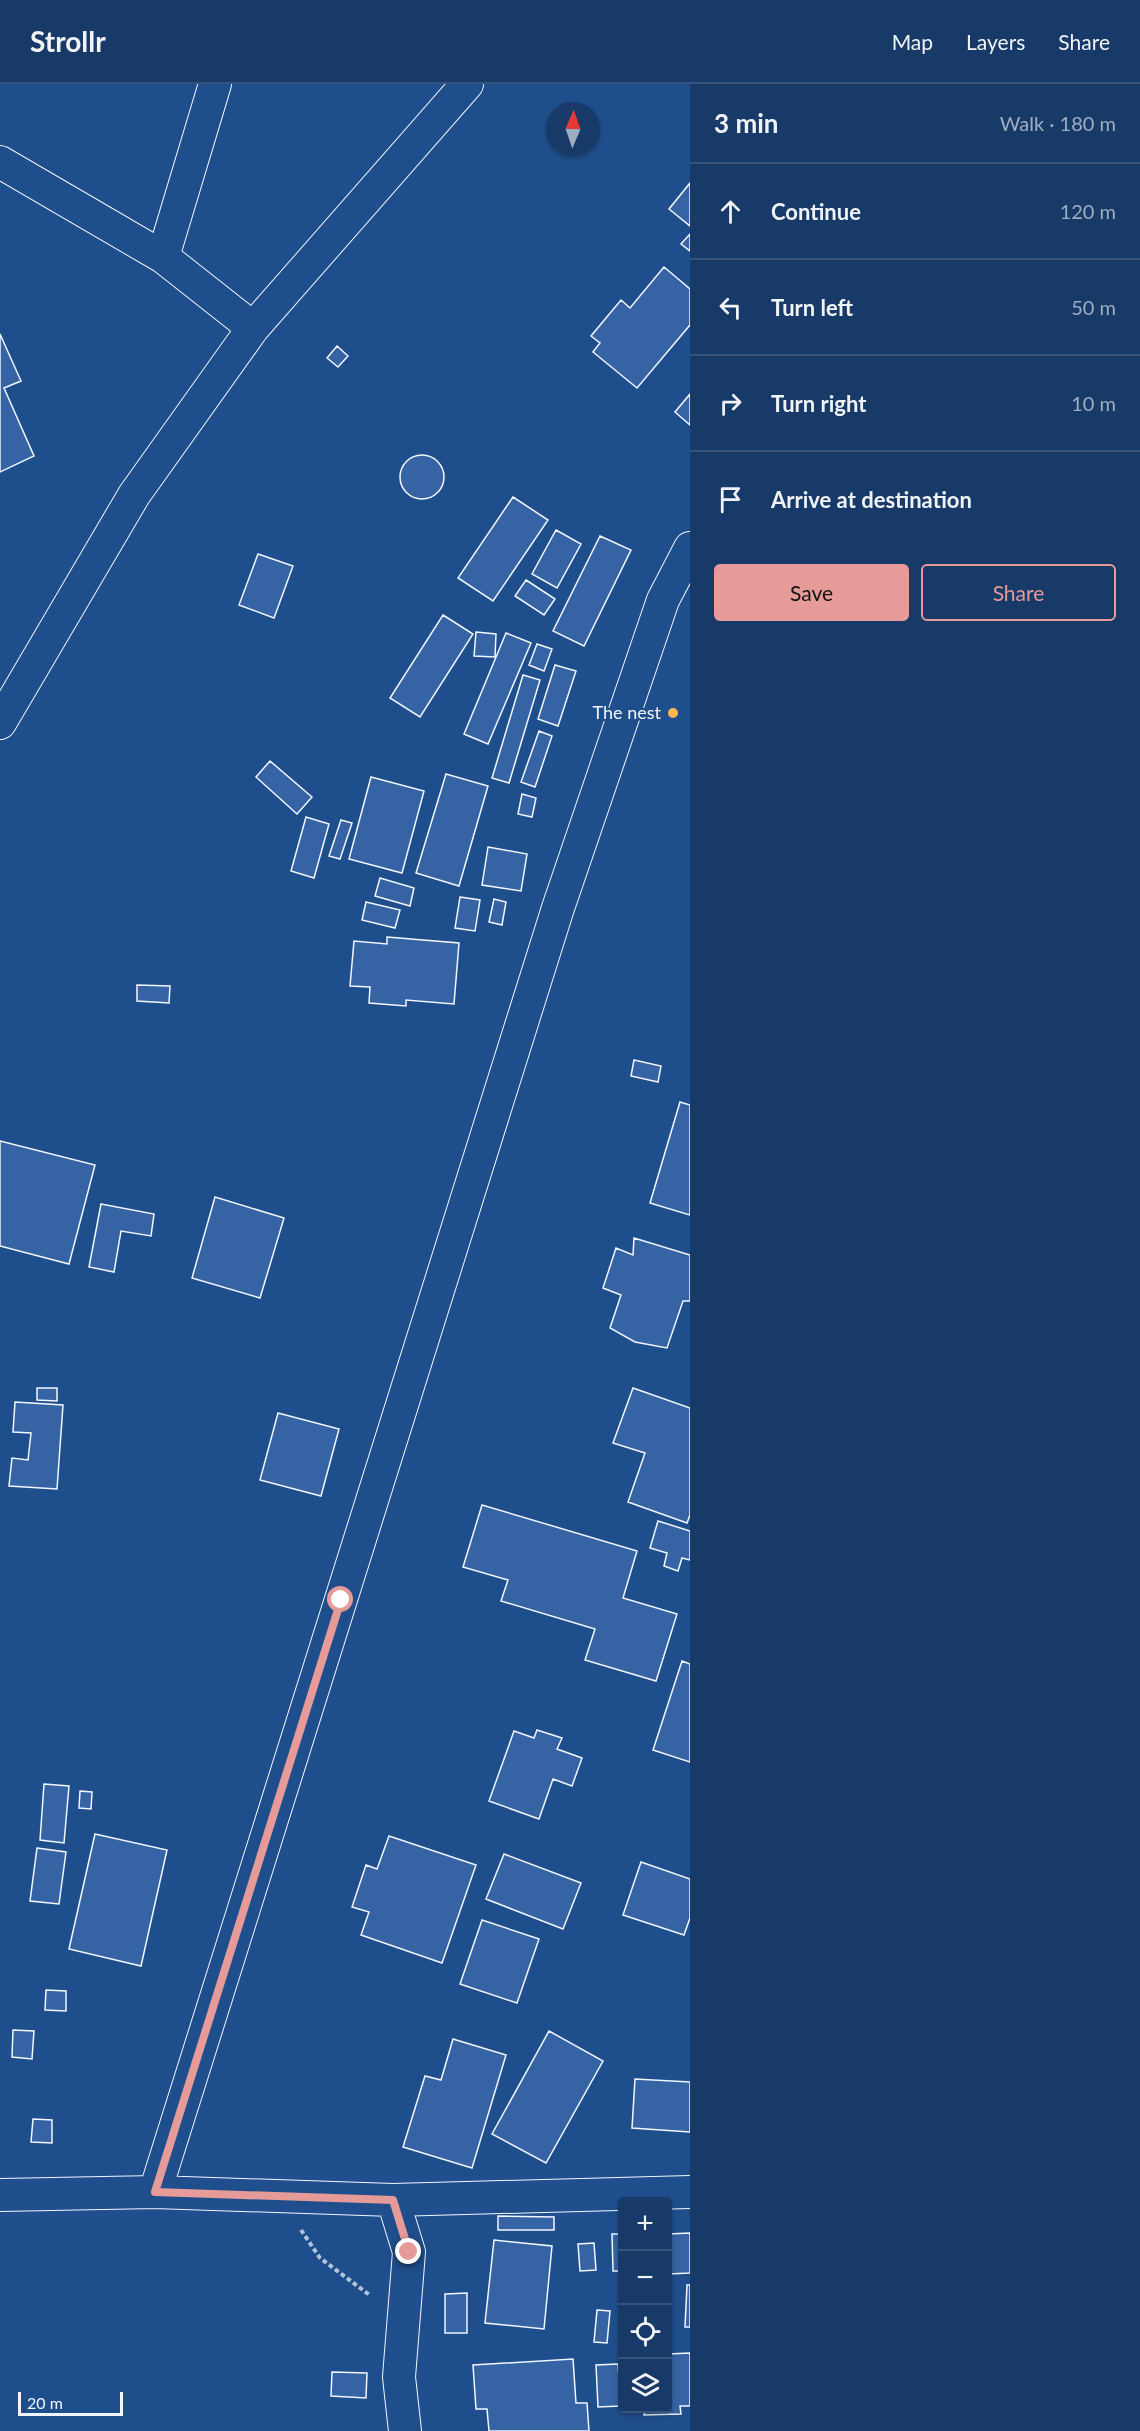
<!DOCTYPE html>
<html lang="en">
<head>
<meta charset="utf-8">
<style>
  :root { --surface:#173a69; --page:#244571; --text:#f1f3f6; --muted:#9eadc0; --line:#36547d; --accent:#e69b98 }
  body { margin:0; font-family:Lato,sans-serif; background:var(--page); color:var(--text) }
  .controls { position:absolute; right:18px; bottom:18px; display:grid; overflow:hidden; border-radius:6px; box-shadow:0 2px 4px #0004 }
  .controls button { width:54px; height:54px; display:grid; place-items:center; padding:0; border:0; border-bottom:2px solid var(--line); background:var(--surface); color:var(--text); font:30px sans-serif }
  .compass { position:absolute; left:546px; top:18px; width:54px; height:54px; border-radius:50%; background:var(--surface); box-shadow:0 2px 4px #0004; rotate:2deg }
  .scale { position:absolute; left:18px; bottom:15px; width:105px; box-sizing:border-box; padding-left:6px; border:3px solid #f2f6ff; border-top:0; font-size:16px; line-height:21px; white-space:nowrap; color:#f2f6ff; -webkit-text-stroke:4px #1f4e8c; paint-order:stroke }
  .stop { position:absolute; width:18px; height:18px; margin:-14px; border:4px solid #e69b98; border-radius:50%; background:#fff }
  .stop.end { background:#e69b98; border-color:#fff; box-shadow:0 2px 6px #0008 }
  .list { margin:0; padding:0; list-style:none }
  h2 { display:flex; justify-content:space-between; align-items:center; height:78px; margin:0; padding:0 24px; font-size:26px }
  h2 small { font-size:20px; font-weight:400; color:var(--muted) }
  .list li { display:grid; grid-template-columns:39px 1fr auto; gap:18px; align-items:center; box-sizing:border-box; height:96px; padding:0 24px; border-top:2px solid var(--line) }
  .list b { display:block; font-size:22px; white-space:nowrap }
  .list em { font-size:20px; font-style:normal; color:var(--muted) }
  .actions { display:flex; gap:12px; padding:18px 24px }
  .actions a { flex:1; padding:14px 0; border:2px solid var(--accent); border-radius:6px; text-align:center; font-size:21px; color:var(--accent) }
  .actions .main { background:var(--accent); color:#111 }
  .icon { flex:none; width:33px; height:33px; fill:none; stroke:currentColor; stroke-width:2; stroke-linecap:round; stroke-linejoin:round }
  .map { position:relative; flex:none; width:690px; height:2347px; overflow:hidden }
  header { display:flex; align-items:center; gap:36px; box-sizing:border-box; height:84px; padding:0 30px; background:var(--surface); border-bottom:2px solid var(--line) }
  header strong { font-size:28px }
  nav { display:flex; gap:33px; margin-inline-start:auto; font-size:21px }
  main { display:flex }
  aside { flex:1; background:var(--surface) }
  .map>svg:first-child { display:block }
  .building { fill:#3563a3; stroke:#f2f6ff; stroke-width:1.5 }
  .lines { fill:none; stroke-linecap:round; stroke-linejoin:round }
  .street-casing { stroke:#f2f6ff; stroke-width:34 }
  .path { stroke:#b3c4dc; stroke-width:4; stroke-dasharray:4.5 3; stroke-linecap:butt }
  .street { stroke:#1f4e8c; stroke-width:32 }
  .route { stroke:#e69b98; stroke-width:8 }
  .poi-dot { fill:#ffb74d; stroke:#1f4e8c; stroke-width:2 }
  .labels { text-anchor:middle; stroke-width:4.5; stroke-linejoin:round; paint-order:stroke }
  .poi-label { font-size:18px; fill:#f2f6ff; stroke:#1f4e8c; text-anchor:end }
</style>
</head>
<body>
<header>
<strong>Strollr</strong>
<nav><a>Map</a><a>Layers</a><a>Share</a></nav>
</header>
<main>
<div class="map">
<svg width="690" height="2347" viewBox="0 0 690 2347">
  <rect width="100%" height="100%" fill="#1f4e8c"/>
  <path class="building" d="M690,99V142L669,125Z
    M690,150V167L681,160Z
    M664,183L690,205V241L637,304L593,268L600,259L591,252L621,216L630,224Z
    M0,250L21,297L4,304L34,372L0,388Z
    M337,262L348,272L338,283L327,274Z
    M690,310V341L675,328Z
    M400 393a22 22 0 1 1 44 0a22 22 0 1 1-44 0Z
    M513,413L548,436L493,517L458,494Z
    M556,446L581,460L557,504L532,490Z
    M600,452L631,466L584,562L553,547Z
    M258,470L293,482L274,534L239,521Z
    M526,496L555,515L544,531L515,512Z
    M443,531L473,550L420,633L390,614Z
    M476,548L496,550L495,573L474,572Z
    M506,549L531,559L488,660L464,650Z
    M537,560L552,565L544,587L529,581Z
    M555,581L576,587L558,642L538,635Z
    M523,591L540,596L509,699L492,694Z
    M539,647L552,652L535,703L521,698Z
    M270,677L312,713L297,730L256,693Z
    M446,690L488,702L459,802L416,789Z
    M371,693L424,707L402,789L349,775Z
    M522,710L536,714L532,733L518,730Z
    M306,733L329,740L314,794L291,787Z
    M341,736L352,739L340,775L329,772Z
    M488,763L527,770L521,807L482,801Z
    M380,794L414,804L410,822L375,812Z
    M460,813L480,816L475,847L455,844Z
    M494,815L506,818L502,841L489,838Z
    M366,818L400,826L395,844L362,836Z
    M387,853L459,859L454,920L406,916V922L369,919L370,903L350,902L354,857L387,860Z
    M137,901L170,902L169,919L137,917Z
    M634,976L661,982L658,998L631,992Z
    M680,1018L690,1021V1131L650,1119Z
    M0,1057L95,1081L69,1180L0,1162Z
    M215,1113L284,1134L260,1214L192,1194Z
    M101,1120L154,1130L151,1152L121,1147L114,1188L89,1183Z
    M634,1154L690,1171V1217H683L667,1264L635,1258L610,1244L621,1211L603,1204L616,1164L633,1171Z
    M37,1304H57V1317L37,1316Z
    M633,1304L690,1324V1431L687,1439L628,1418L645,1369L613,1359Z
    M15,1318L63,1321L57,1405L9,1402L12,1374L28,1376L31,1349L13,1348Z
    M278,1329L339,1345L321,1412L260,1396Z
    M482,1421L637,1467L623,1514L677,1530L656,1597L585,1576L595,1545L501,1517L508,1496L463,1483Z
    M658,1437L690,1447V1476L682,1474L678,1487L664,1482L667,1469L650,1464Z
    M682,1577L690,1580V1678L653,1666Z
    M537,1646L562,1654L557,1665L582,1674L572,1702L553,1695L539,1735L489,1717L514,1647L534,1654Z
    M44,1700L69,1702L64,1759L40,1756Z
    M80,1707L92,1708L91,1725L79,1724Z
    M95,1750L167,1766L141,1882L69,1865Z
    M389,1752L476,1781L442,1879L361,1851L369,1828L352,1823L366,1781L377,1785Z
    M37,1764L66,1768L59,1820L30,1817Z
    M504,1770L581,1799L563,1845L486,1815Z
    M641,1778L690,1795V1834L684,1851L623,1831Z
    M482,1836L539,1855L517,1919L460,1900Z
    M46,1906L66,1907V1927L45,1926Z
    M13,1946L34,1947L32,1975L12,1973Z
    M549,1947L603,1977L546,2079L492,2050Z
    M453,1955L506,1971L472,2084L403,2063L425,1992L441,1996Z
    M635,1995L690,1998V2048L632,2044Z
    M33,2035L52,2036V2059L31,2058Z
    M498,2132L554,2133V2146H498Z
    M690,2149V2189L668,2190V2150Z
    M612,2150H622V2187H613Z
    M494,2156L552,2162L544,2245L485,2239Z
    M594,2159L596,2186L580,2187L578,2160Z
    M687,2201H690V2243H685Z
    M467,2209V2249H445V2210Z
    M622,2224V2257H620Z
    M597,2226L610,2227L607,2259L594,2258Z
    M690,2269V2322H680L681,2330L644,2331L645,2324H668V2270Z
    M573,2275L576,2319H587L589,2347H489L487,2325H476L473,2281Z
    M618,2280L621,2322L598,2323L596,2281Z
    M332,2288L367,2289L366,2314L331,2312Z"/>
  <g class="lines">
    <g class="street-casing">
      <path id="street" d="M0,78L163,173L253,244
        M163,173L215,0
        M0,639L134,411L253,244L467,0
        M155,2108L558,824L663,516L690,464
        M0,2111L155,2108L393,2116L690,2108
        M393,2116L409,2168L399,2293L405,2347"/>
    </g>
    <path class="path" d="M301,2146L320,2174L371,2212"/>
    <use href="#street" class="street"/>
  </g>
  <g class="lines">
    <path class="route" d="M341,1516L155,2108L393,2116L409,2168"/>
  </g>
  <circle class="poi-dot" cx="673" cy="629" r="6"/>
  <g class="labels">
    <g class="poi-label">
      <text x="661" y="635">The nest</text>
    </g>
  </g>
</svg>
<div class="controls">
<button>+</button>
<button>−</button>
<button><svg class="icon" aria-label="locate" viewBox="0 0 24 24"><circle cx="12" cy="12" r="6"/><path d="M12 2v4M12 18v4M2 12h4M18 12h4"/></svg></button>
<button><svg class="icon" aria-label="layers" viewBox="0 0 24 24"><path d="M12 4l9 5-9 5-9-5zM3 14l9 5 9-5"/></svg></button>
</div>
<svg class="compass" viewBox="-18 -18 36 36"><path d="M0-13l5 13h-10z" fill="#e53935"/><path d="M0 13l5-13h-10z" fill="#9eadc0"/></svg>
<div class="scale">20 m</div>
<div class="stop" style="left:341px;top:1516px"></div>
<div class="stop end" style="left:409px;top:2168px"></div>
</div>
<aside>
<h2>3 min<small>Walk · 180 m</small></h2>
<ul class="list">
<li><svg class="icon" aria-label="ahead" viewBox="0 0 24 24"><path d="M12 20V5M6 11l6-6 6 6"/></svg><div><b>Continue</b></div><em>120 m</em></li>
<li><svg class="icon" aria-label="left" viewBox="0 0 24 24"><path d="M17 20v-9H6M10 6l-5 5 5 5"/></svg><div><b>Turn left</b></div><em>50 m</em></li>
<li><svg class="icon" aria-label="right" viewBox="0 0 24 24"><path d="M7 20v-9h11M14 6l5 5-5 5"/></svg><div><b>Turn right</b></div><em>10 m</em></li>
<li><svg class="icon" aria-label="arrive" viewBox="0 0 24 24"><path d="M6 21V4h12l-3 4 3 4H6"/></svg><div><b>Arrive at destination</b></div></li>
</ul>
<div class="actions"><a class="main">Save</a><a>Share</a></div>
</aside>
</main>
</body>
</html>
